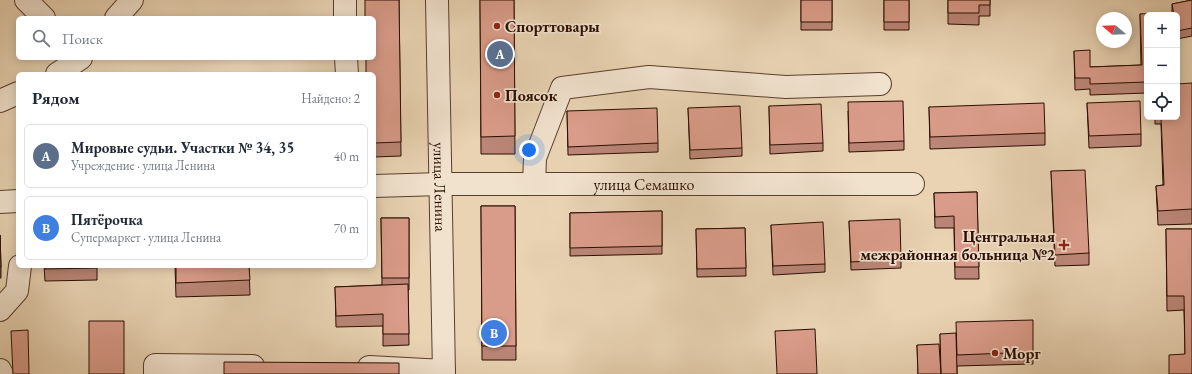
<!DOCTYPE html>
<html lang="ru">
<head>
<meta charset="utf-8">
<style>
  :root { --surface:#fff; --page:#f6f6f7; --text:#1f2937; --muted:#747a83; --line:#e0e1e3; --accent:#8f2418 }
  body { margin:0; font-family:"EB Garamond",serif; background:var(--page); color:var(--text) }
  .controls { position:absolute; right:12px; top:12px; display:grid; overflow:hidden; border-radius:6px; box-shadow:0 2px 10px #0003 }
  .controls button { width:36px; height:36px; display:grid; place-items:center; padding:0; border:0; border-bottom:1px solid var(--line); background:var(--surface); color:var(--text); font:20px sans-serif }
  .compass { position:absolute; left:1096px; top:12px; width:36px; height:36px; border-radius:50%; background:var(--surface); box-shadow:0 2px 10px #0003; rotate:289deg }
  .you { position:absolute; left:529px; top:150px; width:14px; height:14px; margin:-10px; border:3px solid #fff; border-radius:50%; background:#1a73e8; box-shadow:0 0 0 6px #1a73e833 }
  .badge { display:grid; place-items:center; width:26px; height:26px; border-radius:50%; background:var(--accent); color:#fff; font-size:13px; font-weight:700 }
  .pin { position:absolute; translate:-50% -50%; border:2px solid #fff; box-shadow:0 1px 4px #0006 }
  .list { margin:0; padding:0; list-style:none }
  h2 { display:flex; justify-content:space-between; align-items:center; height:52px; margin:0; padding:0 16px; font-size:17px }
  h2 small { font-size:13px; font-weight:400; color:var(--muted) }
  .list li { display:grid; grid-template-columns:26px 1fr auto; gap:12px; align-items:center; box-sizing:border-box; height:64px; margin:0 8px 8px; padding:0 8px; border:1px solid var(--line); border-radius:6px }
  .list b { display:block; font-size:15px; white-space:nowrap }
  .list p { margin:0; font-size:13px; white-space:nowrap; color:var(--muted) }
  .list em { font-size:13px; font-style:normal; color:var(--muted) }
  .icon { flex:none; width:22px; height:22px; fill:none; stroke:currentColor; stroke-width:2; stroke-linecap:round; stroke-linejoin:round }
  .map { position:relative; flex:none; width:1192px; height:374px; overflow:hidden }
  .search { position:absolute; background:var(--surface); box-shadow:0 2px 10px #0003; left:16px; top:16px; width:360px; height:44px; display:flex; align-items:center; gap:10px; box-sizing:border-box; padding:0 14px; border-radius:6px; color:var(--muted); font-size:15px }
  .panel { position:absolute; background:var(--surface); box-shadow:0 2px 10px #0003; left:16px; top:72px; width:360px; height:196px; border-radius:6px }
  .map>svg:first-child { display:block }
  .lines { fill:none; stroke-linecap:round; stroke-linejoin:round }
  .minor-casing { stroke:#5a3e2d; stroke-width:24 }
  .minor { stroke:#f1e2ce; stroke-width:22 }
  .wall { fill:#bb8677; stroke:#2a0d00 }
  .building { fill:#da9c8a; stroke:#2a0d00 }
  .poi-dot { fill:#8f2418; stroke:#f1e2ce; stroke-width:1.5 }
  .labels { text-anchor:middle; stroke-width:3.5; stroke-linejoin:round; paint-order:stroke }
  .poi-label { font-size:16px; font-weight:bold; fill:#2a0d00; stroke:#f1e2ce; text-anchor:start }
  .street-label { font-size:16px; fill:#2a0d00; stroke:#f1e2ce }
</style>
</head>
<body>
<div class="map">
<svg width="1192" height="374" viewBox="0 0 1192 374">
  <rect width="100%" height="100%" fill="#e9d3b3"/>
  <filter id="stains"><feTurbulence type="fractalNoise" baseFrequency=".005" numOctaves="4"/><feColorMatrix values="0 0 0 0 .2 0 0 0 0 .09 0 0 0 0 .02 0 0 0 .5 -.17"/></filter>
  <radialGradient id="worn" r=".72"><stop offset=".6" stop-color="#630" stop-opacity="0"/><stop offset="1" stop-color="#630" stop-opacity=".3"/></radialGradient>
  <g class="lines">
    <g class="minor-casing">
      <g id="minor">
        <path d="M26,0L44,18"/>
        <path d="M345,0V18"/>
        <path id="s1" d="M437,0L444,374"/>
        <path d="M116,18L132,0"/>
        <path d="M346,58L347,74"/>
        <path d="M57,74L81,58"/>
        <path d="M0,101L18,93"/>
        <path d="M534,184L535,158L562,88L649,77L786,87L880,84"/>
        <path id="s2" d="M374,186L441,184H913"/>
        <path d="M0,202L18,201"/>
        <path d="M0,310L17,291L20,266"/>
        <path d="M369,367L444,371"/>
        <path d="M0,370L2,374"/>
        <path d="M155,374V365L253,366"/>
      </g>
    </g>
    <use href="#minor" class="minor"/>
  </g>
  <path class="wall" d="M399,0L401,156L374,157V74Z
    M480,0H514L515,154H481Z
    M801,0H832V30H801Z
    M884,0H909V30H884Z
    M948,0H990V16H979V25L948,24Z
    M1192,0V36L1177,39V15H1172V4Z
    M1140,14L1147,15V93L1090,95V89L1075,90L1074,51L1090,67L1141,65Z
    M1192,83V224L1158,225L1156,186L1163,185L1161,124H1155V117H1177Z
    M1087,103L1141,134V146L1089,148Z
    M769,106L823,143V151L770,154Z
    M929,107L1045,133V145L930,149Z
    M688,108L742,148V156L690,159Z
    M567,111L658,143V152L568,155Z
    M848,111L904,141V150L849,152Z
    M1051,171L1089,253V265L1055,266Z
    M977,192L979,279H955L954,228H935L934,193Z
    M481,206H515L516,360H482Z
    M662,211V254L570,256V213Z
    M381,218H409V290H408L409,345L383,346V326L336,327L335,287L382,285Z
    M849,221L901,259V268L851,270Z
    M771,225L825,264V272L773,275Z
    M745,228L746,276L697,277L696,229Z
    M1166,229H1192V374L1185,354L1184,310L1167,311Z
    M0,235L1,267V278H0Z
    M44,266H97V280L45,281Z
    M175,266H249L250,295L176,297Z
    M940,334L1033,352V364L957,366V374H918L917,345L941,374Z"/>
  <path class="building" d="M365,0H399L401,142L374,143V74H366V58H374V18H365Z
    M480,0H514L515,136L481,137Z
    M801,0H832V22H801Z
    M884,0H909V22H884Z
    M948,0H990V5H979V13H948Z
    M1192,0V28L1177,31V15H1174L1172,4Z
    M1160,13V15H1147V82L1090,84V78H1075L1074,51L1090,50V67L1142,65L1140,14Z
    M1192,83V209L1158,211L1156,186L1164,185L1161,117H1177V84Z
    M903,101L904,141L849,143L848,102Z
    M1140,101L1141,134L1089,136L1087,103Z
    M1044,103L1045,133L930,137L929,107Z
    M821,104L823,143L770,145L769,106Z
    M740,106L742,148L690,150L688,108Z
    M657,108L658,143L568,147L567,111Z
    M1085,170L1089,253L1055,255L1051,171Z
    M977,192L979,267H955L954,216L935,217L934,193Z
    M481,206H515L516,346H482Z
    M662,211V246L570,248V213Z
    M381,218H409V278H382Z
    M900,219L901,259L851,262L849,221Z
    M823,222L825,264L773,266L771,225Z
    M745,228L746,268L697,269L696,229Z
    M1166,229H1192V374H1169V355L1185,354L1184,296H1167Z
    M0,235L1,267H0Z
    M45,266H97V268L45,269Z
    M176,266H249L250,280L176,283Z
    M408,284L409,334H383V314L336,316L335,287Z
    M1033,320V352L957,355L956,322Z
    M89,321H124V374H89Z
    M815,329L817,374H777L775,331Z
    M28,330L29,374H13L11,331Z
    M956,333L957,374H941L940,334Z
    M939,344L941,374H918L917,345Z
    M224,362L399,363V374H224Z"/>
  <g class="poi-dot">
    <circle cx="497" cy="26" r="4"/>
    <circle cx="497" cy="95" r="4"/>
    <path d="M1062 239h4v4h4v4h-4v4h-4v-4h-4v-4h4z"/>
    <circle cx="995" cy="353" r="4"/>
  </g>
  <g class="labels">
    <g class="poi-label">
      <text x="505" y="32">Спорттовары</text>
      <text x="505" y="101">Поясок</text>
      <text x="1055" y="242" text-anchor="end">Центральная<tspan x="1055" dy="18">межрайонная больница №2</tspan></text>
      <text x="1003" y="359">Морг</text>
    </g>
    <g class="street-label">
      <text dy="6" stroke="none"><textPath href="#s2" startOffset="270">улица Семашко</textPath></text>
      <text dy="6" stroke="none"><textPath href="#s1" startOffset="187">улица Ленина</textPath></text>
    </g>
  </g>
  <rect width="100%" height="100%" filter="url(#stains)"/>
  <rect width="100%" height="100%" fill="url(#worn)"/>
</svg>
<div class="controls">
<button>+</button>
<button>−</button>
<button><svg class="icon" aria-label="locate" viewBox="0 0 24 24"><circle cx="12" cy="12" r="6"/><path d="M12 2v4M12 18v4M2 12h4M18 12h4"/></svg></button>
</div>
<svg class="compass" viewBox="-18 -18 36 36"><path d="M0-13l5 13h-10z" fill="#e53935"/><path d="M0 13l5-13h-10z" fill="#747a83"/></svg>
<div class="you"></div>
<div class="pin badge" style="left:500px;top:54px;background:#5c6f8a">A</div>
<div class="pin badge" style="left:494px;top:333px;background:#3f7fe0">B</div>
<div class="search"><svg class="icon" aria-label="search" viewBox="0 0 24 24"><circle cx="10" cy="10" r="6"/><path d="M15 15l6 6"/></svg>Поиск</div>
<section class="panel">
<h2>Рядом<small>Найдено: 2</small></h2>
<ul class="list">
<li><span class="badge" style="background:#5c6f8a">A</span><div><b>Мировые судьи. Участки № 34, 35</b><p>Учреждение · улица Ленина</p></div><em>40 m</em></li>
<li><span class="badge" style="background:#3f7fe0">B</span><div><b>Пятёрочка</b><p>Супермаркет · улица Ленина</p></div><em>70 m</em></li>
</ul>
</section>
</div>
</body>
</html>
